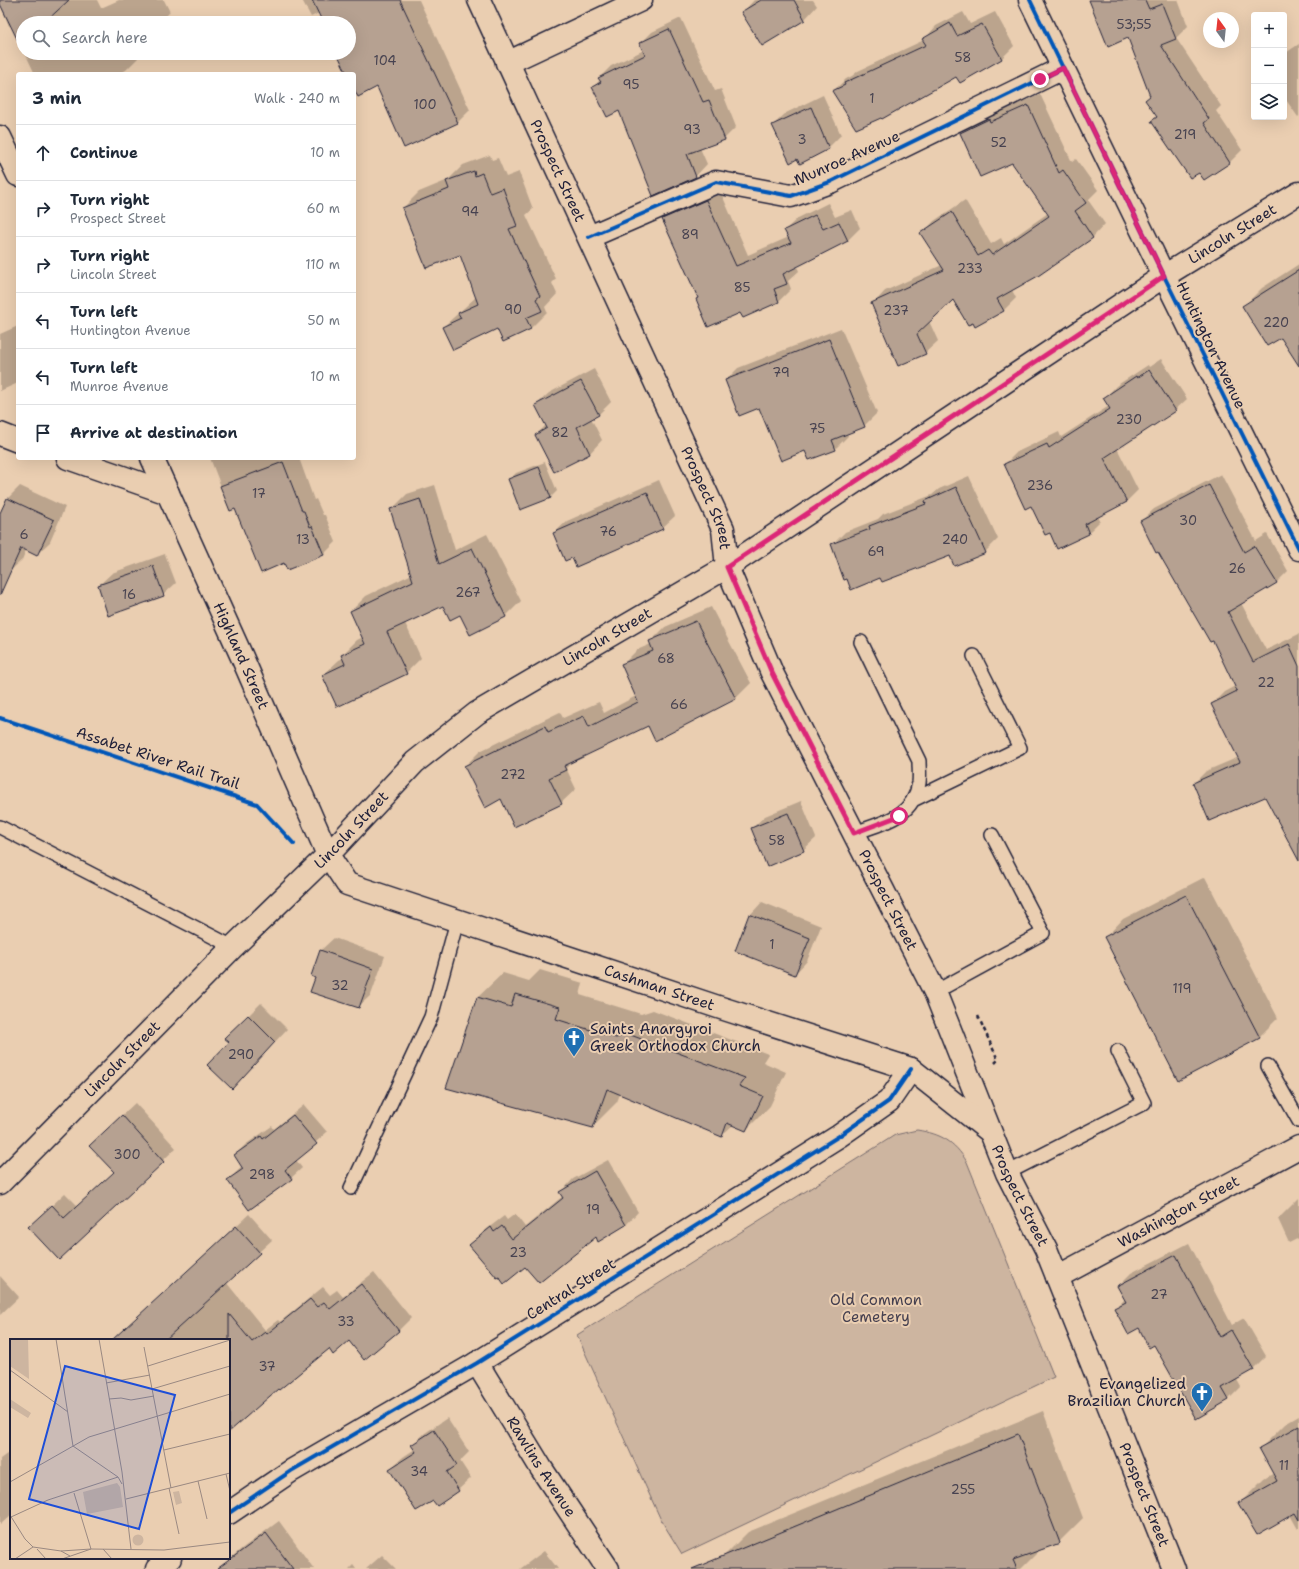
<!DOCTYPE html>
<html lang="en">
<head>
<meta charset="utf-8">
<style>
  :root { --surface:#fff; --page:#f6f6f7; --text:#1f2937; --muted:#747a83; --line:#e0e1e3 }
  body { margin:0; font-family:"Shantell Sans",sans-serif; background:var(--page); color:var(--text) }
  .controls { position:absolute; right:12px; top:12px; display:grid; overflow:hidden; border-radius:4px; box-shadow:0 4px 16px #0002 }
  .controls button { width:36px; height:36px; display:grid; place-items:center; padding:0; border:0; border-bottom:1px solid var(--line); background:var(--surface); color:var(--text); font:20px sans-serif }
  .compass { position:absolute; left:1203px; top:12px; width:36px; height:36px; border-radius:50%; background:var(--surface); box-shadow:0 4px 16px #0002; rotate:345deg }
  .stop { position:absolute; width:12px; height:12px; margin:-9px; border:3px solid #db2777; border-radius:50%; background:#fff }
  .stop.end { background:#db2777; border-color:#fff; box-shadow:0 1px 4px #0008 }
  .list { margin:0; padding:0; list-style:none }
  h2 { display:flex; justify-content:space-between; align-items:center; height:52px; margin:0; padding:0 16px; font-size:17px }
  h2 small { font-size:13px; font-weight:400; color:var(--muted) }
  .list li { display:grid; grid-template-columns:26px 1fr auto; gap:12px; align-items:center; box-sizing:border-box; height:56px; padding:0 16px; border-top:1px solid var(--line) }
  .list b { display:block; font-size:15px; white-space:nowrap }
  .list p { margin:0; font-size:13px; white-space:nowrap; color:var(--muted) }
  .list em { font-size:13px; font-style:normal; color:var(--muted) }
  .icon { flex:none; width:22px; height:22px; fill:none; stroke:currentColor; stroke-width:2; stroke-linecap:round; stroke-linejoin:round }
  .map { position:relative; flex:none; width:1299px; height:1569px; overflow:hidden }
  .search { position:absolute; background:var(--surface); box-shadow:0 4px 16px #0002; left:16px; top:16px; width:340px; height:44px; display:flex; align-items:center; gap:10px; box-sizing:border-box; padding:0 14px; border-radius:22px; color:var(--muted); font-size:15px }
  .panel { position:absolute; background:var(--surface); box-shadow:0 4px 16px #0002; left:16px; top:72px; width:340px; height:388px; border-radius:4px }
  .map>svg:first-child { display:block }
  .green { fill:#cdb5a0; stroke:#786c6e }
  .shadow { fill:#0003 }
  .building { fill:#b6a191; stroke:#22223b }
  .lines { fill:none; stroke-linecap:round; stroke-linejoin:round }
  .lane-casing { stroke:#22223b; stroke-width:16 }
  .street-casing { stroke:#22223b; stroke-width:25 }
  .secondary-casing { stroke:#22223b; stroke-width:25 }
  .primary-casing { stroke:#22223b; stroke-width:25 }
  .path { stroke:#22223b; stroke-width:2.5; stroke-dasharray:4 3; stroke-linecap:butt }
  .lane { stroke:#eaceb1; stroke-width:13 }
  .street { stroke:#eaceb1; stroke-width:22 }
  .secondary { stroke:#eaceb1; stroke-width:22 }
  .primary { stroke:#eaceb1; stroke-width:22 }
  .cycleway-casing { stroke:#eaceb1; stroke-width:6 }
  .cycleway { stroke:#0057b8; stroke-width:4 }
  .route { stroke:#db2777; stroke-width:5 }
  .labels { text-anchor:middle; stroke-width:4; stroke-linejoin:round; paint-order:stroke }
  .number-label { font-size:13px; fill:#474250 }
  .street-label { font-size:15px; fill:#22223b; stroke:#eaceb1 }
  .poi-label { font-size:15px; fill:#22223b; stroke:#eaceb1; text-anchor:start }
  .park-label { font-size:15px; fill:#443f4f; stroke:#eaceb1 }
  .inset-road { fill:none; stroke:#9a8982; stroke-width:1 }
  .view { fill:#1d4ed8; fill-opacity:0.15; stroke:#1d4ed8; stroke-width:2 }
  .inset-edge { fill:none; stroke:#22223b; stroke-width:2 }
</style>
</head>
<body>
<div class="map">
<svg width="1299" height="1569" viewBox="0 0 1299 1569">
  <rect width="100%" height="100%" fill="#eaceb1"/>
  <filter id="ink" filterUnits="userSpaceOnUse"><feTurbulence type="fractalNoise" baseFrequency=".025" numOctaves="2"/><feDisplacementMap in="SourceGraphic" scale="8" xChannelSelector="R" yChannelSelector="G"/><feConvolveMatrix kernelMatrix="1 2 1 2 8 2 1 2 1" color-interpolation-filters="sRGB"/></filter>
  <g filter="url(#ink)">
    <path class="green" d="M917,1130C941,1134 954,1141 967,1162L1054,1377L682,1554L661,1520L577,1335L884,1142L895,1135Z"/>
    <path class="shadow" d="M0,0H97L101,8L119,0H164L170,12L159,23H23V48L11,25L9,26L0,4Z
      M302,0H419L470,110L458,122L405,147L377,86L354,87V74H348L338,53H349V23H324L319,13L311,17Z
      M754,0H813L817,6L805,19L762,44L743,12Z
      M1090,0H1178L1188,26L1176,38L1221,106L1216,111L1242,150L1230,162L1205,179L1152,121L1157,116L1128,37Z
      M963,12L970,24L995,12L1014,46L1001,59L956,76L833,91L846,79L852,76L858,71L924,40L936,26Z
      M681,18L715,91L721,89L736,127L724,139L700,148L707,164L696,176L653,194L620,110L593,87L600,80L599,78L611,66L644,50L641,43L652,32Z
      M1299,44V116L1298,117L1284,97V54Z
      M25,53H135L138,58L126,70L118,74H35Z
      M1040,94L1072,162L1076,159L1098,190L1088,200L1105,224L1093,237L1038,275L1012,290L1016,298L1004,310L976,326L953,298L929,321L938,341L925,353L873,304L885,291L942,265L922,234L934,221L965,200L991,244L1001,238L1004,244L1048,213L1012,162L961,133L974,120L1001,107L1003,110Z
      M823,95L841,135L828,148L773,125L786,113Z
      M490,155L492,160L498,158L506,177L519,172L533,209L526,215L556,279L552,283L557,294L545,307L547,312L531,328L503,341L497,328L443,327L476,297L461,254L403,208L419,192L448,180L463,165Z
      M719,188L748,255L789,237L785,230L798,218L828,203L835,217L852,210L860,228L848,240L797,266L799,271L788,281L791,289L779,301L741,312L699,297L663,219L676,207Z
      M1299,264V364L1281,336L1244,306L1262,288Z
      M18,326V383L0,391V334Z
      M841,328L877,413L864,426L847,433L848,436L835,449L806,450L760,407L726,380L738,368Z
      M1161,359L1187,399L1175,410L1117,448L1138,490L1126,502L1098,516L1100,521L1088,533L1050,531L1005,464L1017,452L1059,432L1061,437L1109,406L1105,398L1116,386L1148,365L1149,367Z
      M594,369L611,402L598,415L591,418L602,440L590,453L555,471L536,435L546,425L536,405L549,393Z
      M210,458H299L314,500L316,499L323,515H325L336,542L324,554L288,569L285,561L235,508L230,510Z
      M545,462L557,491L551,497L510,479L516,473Z
      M1221,474L1256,541L1267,534L1288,571L1276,583L1241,603L1266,650L1299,634V843L1266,796L1194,783L1206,771L1239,757L1212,704L1224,692L1235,686L1213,639L1141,521L1154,509Z
      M969,476L998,539L985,552L950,555L881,577L832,545L845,532L878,519L883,514L932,495L939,489Z
      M659,480L675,516L662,528L572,557L554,533L567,521Z
      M435,485L455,550L487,534L521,601L506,616L470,633L460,614L444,605L405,623L421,658L406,673L323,675L339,660L343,658L342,655L357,640L363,637L351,611L366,596L412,574L392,509L407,494Z
      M20,486L65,507L50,542L37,554L26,550L22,560L9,572L0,568V515L7,499Z
      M165,554L176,583L163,595L99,585L112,573Z
      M711,607L751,683L736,698L656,740L648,725L573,761L566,768L576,789L561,803L501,798L465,766L480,751L560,712L563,718L599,702L604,713L636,696L622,665L637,650L651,644L650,642L665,627Z
      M801,801L816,838L803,850L752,828L765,816Z
      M1205,877L1278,1018L1259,1037L1105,938L1123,919Z
      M762,902L821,926L807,961L795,974L750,915Z
      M334,938L385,956L371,995L358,1007L313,976L321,950Z
      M540,970L583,983L580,995L641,1014L653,1010L768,1054L763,1062L786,1072L770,1106L746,1130L733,1125L722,1135L620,1094L617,1102L592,1127L447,1088L478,997L503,973L529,981Z
      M261,1003L287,1029L244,1075L230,1042L226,1038Z
      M135,1103L176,1148L72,1247L42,1215L65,1193L78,1206L115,1172L103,1133Z
      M304,1105L327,1132L296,1160L302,1168L291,1178L228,1180L243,1166L235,1155L245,1145L272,1126L274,1129Z
      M608,1160L638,1212L626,1225L526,1265L471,1245L483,1232L504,1216L507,1220L515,1214L525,1227L563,1196L561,1192L573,1179Z
      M1299,1198V1238L1289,1243L1278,1219Z
      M249,1214L272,1240L226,1282L265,1330L278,1320L280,1322L323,1287L330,1295L337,1290L343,1297L374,1272L411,1318L399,1330L364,1359L349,1340L329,1348L278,1388L229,1430V1340H152L148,1308Z
      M1189,1243L1232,1325L1244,1318L1266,1356L1253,1369L1236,1378L1241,1387L1229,1399L1154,1344L1139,1327L1116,1308L1125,1299L1118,1286L1131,1273Z
      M0,1276L19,1297L0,1315Z
      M1043,1411L1083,1518L1059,1542L1042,1548L1021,1569H729L724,1556L748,1532Z
      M1299,1416V1531L1290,1515L1240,1503L1264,1479L1274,1473L1260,1449L1285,1424Z
      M447,1418L469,1452L460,1461L471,1478L458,1490L390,1469L403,1457L415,1449L412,1445L425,1433Z
      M11,1451V1515L0,1525V1459Z
      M279,1521L314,1569H232L227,1562L240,1550Z
      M544,1551L558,1569H520Z
      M382,1555L396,1569H366Z
      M353,1565L356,1569H349Z"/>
    <path class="building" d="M0,0H69L44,23H23V42L20,45L0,4Z
      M312,0H400L458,123L404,148L377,87L358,97L354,89V74H347L337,53H349V23H323Z
      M761,0H794L805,20L762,46L741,12Z
      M1089,0H1145L1149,9L1162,4L1176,39L1161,45L1209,119L1204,123L1230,163L1204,180L1199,173L1190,178L1151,121L1157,117L1145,100L1150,96L1128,38L1108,47Z
      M950,23L957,36L982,24L1002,59L960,83L956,77L882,119L881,118L856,129L832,91L845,85L844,83L926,45L922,39Z
      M669,29L703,102L709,100L725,140L687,154L696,177L653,196L619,111L607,117L592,87L601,82L598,78L645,55L639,43Z
      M1028,105L1059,173L1063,170L1086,203L1075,211L1093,238L1038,276L997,299L1004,311L975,327L973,323L968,325L953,300L917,334L926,354L898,366L871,303L944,270L920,233L952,212L978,256L988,250L992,255L1049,216L1012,163L980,177L960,133L989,119L990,122Z
      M811,107L829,149L800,164L797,159L790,163L772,125Z
      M474,171L475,176L482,173L490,193L503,188L517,226L509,229L540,296L536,299L542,311L526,318L531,329L503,342L497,329L453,350L442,327L461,318L458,313L478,304L460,255L426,268L402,208L449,189L446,181Z
      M706,200L736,266L791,243L784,230L815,215L823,229L839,222L848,241L783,274L787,284L774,289L779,302L743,318L740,313L708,327L696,299L698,298L662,219Z
      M1299,270V366L1281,338L1267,346L1242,306Z
      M829,339L865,427L832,440L836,450L809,460L805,451L781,461L759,408L739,416L725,380Z
      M1149,370L1176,411L1104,458L1127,502L1085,524L1089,534L1057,549L1050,533L1045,535L1031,506L1025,509L1004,464L1047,444L1049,448L1110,409L1103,398L1136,376L1137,378Z
      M581,381L599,415L577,427L590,454L554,472L535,435L547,428L535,405Z
      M283,462L302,511H304L310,527L312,526L324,555L287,570L284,563L261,573L235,509L230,511L220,486Z
      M539,467L551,498L520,510L508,479Z
      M1209,485L1244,552L1254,546L1277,583L1228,612L1253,662L1289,644L1299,666V861L1265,797L1209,821L1193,783L1240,762L1211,704L1237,691L1213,641L1210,642L1158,552L1156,553L1140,521Z
      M956,487L986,553L954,566L950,556L882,582L880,578L851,590L847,579L844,580L831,544L870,529L869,526L926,504L925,501Z
      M647,492L663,529L576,567L572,558L565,561L553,533Z
      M7,498L54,520L37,556L21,548L0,595V513Z
      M420,499L439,564L472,548L506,617L470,635L460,615L450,620L443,606L387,632L407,674L337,707L322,675L345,664L341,655L365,644L350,611L413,581L390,509Z
      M153,566L164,596L108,616L98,585Z
      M696,621L736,699L655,741L648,726L564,766L566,770L549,778L562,804L514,827L501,799L485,808L464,766L545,726L548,732L584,716L589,727L638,702L621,664L653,651L649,641Z
      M788,813L804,851L767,867L751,828Z
      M1186,895L1260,1038L1178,1081L1104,937Z
      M749,914L810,938L795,975L735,951Z
      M320,950L373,969L359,1008L310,992L315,978L311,976Z
      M515,994L560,1007L556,1019L616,1038L628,1034L745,1078L739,1086L763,1096L746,1131L727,1123L722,1137L607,1089L593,1128L446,1088L477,997L511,1007Z
      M248,1015L275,1042L232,1089L207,1065L229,1042L224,1038Z
      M122,1115L164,1162L59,1260L28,1227L52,1205L64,1218L114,1172L89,1146Z
      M293,1115L317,1144L285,1170L292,1179L249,1210L227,1180L243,1169L234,1155L261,1136L263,1139Z
      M595,1171L626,1225L598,1242L596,1237L539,1283L525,1267L504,1284L499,1277L497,1278L469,1245L491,1227L494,1232L502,1226L512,1239L563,1198L559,1192Z
      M236,1226L260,1253L165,1340H112Z
      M1176,1255L1220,1337L1231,1330L1254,1370L1222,1388L1229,1400L1196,1419L1154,1345L1149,1348L1139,1328L1128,1334L1114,1308L1126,1302L1117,1286Z
      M361,1284L399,1331L364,1360L349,1341L333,1355L329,1349L279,1390L278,1389L229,1432V1314L252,1342L265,1332L267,1334L310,1299L317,1307L324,1302L330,1309Z
      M1299,1426V1520L1295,1513L1257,1535L1238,1503L1277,1481L1259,1448Z
      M434,1430L457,1465L447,1472L459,1491L437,1506L433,1501L416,1511L389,1469L416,1452L411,1445Z
      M1018,1434L1060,1543L1013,1560L1017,1569H692Z
      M266,1533L293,1569H217Z"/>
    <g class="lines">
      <g class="lane-casing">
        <path id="lane" d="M913,800L1020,748L974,656
          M0,827L233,947
          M854,833C882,823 913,818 919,783C920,776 919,768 919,761L861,642
          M935,992L1043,933L992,835
          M1268,1066L1299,1121
          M1007,1173L1144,1103L1118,1051
          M351,1188L431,1017L457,921"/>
      </g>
      <g class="street-casing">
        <g id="street">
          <path d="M1030,0L1164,276L1299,549"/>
          <path d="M507,63L641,0"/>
          <path d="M589,237L716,182L791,196L830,182L1063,68"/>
          <path d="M0,434L18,441"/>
          <path d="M68,458L168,493"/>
          <path id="s1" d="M1057,1277L1299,1147"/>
          <path id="s2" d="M477,1363L541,1468L608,1569"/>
          <path d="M229,1513L291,1471L477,1363L839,1136L889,1101L911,1069"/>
          <path d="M157,1569L170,1558"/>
        </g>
      </g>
      <g class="secondary-casing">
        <g id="secondary">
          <path id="s3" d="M479,0L723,529L727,567L772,673L935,992L1007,1173L1046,1249L1174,1569"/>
          <path d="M0,137L18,175"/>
          <path id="s4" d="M152,458L242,657L328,855L347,884L718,1007L911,1069L988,1130"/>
        </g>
      </g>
      <g class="primary-casing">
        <g id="primary">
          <path id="s5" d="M0,1183L233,947L328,855L415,762L477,713L727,567L1164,276L1299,193"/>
        </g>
      </g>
      <path class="path" d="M978,1016L998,1060L995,1063"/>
      <use href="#lane" class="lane"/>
      <use href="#street" class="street"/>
      <use href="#secondary" class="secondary"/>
      <use href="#primary" class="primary"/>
      <g class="cycleway-casing">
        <path id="cycleway" d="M1030,0L1164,276L1299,549
          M589,237L716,182L791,196L830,182L1063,68
          M0,718L257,804L294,844
          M229,1513L291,1471L477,1363L839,1136L889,1101L911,1069"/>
      </g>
      <use href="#cycleway" class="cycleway"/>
    </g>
  </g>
  <g class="lines" filter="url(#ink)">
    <path class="route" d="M899,816L854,833L772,673L727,567L1164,276L1063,68L1040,79"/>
  </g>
  <defs>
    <g id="church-pin" transform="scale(1.15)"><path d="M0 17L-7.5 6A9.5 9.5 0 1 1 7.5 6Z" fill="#1f6fb2" stroke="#eaceb1"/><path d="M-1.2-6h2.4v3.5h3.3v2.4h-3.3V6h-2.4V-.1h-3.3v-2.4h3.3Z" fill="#fff"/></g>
  </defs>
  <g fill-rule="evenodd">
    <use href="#church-pin" x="574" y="1038"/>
    <use href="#church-pin" x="1202" y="1393"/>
  </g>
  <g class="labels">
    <g class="number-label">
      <text x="1134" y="29">53;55</text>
      <text x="963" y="62">58</text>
      <text x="385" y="65">104</text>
      <text x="631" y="89">95</text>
      <text x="872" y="103">1</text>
      <text x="425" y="109">100</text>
      <text x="692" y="134">93</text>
      <text x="1185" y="139">219</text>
      <text x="802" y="144">3</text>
      <text x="999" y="147">52</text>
      <text x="470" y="216">94</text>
      <text x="690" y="239">89</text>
      <text x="970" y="273">233</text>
      <text x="742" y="292">85</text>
      <text x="513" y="314">90</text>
      <text x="896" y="315">237</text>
      <text x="1276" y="327">220</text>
      <text x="781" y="377">79</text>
      <text x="1129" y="424">230</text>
      <text x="817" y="433">75</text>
      <text x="560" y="437">82</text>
      <text x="1040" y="490">236</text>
      <text x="259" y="498">17</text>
      <text x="1188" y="525">30</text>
      <text x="608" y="536">76</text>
      <text x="24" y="539">6</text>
      <text x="303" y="544">13</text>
      <text x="955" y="544">240</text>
      <text x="876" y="556">69</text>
      <text x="1237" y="573">26</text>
      <text x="468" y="597">267</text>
      <text x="129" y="599">16</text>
      <text x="666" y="663">68</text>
      <text x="1266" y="687">22</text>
      <text x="679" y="709">66</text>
      <text x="513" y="779">272</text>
      <text x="777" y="845">58</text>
      <text x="772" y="949">1</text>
      <text x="340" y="990">32</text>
      <text x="1182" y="993">119</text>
      <text x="241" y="1059">290</text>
      <text x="127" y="1159">300</text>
      <text x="262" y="1179">298</text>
      <text x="593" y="1214">19</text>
      <text x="518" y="1257">23</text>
      <text x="1159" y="1299">27</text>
      <text x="346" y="1326">33</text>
      <text x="267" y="1371">37</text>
      <text x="1284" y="1470">11</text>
      <text x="419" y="1476">34</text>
      <text x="963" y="1494">255</text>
    </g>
    <g class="street-label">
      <text transform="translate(847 158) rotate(-24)" y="5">Munroe Avenue</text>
      <text dy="5" stroke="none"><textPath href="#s3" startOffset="188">Prospect Street</textPath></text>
      <text dy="5" stroke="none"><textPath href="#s5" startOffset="1565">Lincoln Street</textPath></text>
      <text transform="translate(1211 345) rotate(64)" y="5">Huntington Avenue</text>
      <text dy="5" stroke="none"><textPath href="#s3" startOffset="548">Prospect Street</textPath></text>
      <text dy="5" stroke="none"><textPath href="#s5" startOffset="821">Lincoln Street</textPath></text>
      <text dy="5" stroke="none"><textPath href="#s4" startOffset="217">Highland Street</textPath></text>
      <text transform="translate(158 758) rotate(18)" y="5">Assabet River Rail Trail</text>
      <text dy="5" stroke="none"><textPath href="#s5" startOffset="498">Lincoln Street</textPath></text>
      <text dy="5" stroke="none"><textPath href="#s3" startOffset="991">Prospect Street</textPath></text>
      <text dy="5" stroke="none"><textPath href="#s4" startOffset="798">Cashman Street</textPath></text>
      <text dy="5" stroke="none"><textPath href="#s5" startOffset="174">Lincoln Street</textPath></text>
      <text dy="5" stroke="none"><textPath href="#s3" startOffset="1315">Prospect Street</textPath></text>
      <text dy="5" stroke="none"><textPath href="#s1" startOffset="138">Washington Street</textPath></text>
      <text transform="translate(571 1289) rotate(-32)" y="5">Central Street</text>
      <text dy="5" stroke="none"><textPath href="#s2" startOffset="122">Rawlins Avenue</textPath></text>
      <text dy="5" stroke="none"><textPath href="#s3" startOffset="1639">Prospect Street</textPath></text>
    </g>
    <g class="poi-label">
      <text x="590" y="1034">Saints Anargyroi<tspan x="590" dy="17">Greek Orthodox Church</tspan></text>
      <text x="1186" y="1389" text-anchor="end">Evangelized<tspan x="1186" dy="17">Brazilian Church</tspan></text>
    </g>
    <g class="park-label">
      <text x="876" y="1305">Old Common<tspan x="876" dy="17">Cemetery</tspan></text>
    </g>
  </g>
  <g transform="translate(10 1339)">
    <rect width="220" height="220" fill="#eaceb1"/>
    <path d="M0,0H18L19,40L0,27ZM0,60L21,74L18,79L0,68ZM107,144L110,148L113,168L77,175L73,153ZM169,152L172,164L166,166L163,153ZM122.5 201a5.5 5.5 0 1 1 11 0a5.5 5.5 0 1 1-11 0Z" fill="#cdb5a0"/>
    <path class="inset-road" d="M46,0L63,107M89,0L112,133L121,210M134,8L161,149M138,27L220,1M0,31L58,73M96,44L140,36M142,50L220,27M99,60L111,59L121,61L144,57M63,107L108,138L112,145M154,111L220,95M216,135L220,152M188,142L197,180M0,143L79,98L220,55M159,149L169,195M116,160L220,134M0,176L15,200L23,208L51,212L60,217M1,178L38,161L108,138M27,210L36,220M93,210L102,220M51,212L81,210L64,154M5,220L23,208M52,220L81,210L154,211L220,203"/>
    <path class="view" d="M55,27L165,56L129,190L19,160Z"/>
    <rect width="220" height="220" class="inset-edge"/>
  </g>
</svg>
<div class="controls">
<button>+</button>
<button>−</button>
<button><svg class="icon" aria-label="layers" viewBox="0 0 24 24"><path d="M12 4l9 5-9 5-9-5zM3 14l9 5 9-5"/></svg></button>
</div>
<svg class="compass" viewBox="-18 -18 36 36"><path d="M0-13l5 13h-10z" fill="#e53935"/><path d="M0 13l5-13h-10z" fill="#747a83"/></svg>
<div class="stop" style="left:899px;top:816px"></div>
<div class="stop end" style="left:1040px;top:79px"></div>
<div class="search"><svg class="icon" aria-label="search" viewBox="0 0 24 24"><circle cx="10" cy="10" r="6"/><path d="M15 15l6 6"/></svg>Search here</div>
<section class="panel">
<h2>3 min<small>Walk · 240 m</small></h2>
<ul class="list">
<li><svg class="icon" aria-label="ahead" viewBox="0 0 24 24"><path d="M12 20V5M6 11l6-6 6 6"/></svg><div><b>Continue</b></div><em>10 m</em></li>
<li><svg class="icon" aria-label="right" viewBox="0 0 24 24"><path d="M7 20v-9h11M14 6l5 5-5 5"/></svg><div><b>Turn right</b><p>Prospect Street</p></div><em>60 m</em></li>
<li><svg class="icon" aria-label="right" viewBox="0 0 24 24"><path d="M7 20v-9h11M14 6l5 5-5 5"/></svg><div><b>Turn right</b><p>Lincoln Street</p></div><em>110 m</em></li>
<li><svg class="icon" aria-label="left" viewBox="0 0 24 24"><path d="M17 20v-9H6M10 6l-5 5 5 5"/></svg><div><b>Turn left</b><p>Huntington Avenue</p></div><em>50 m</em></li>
<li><svg class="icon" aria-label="left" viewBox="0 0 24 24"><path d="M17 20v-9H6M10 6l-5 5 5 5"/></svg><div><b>Turn left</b><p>Munroe Avenue</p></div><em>10 m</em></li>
<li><svg class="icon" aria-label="arrive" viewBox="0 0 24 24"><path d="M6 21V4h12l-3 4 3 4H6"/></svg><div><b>Arrive at destination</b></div></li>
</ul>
</section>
</div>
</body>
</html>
